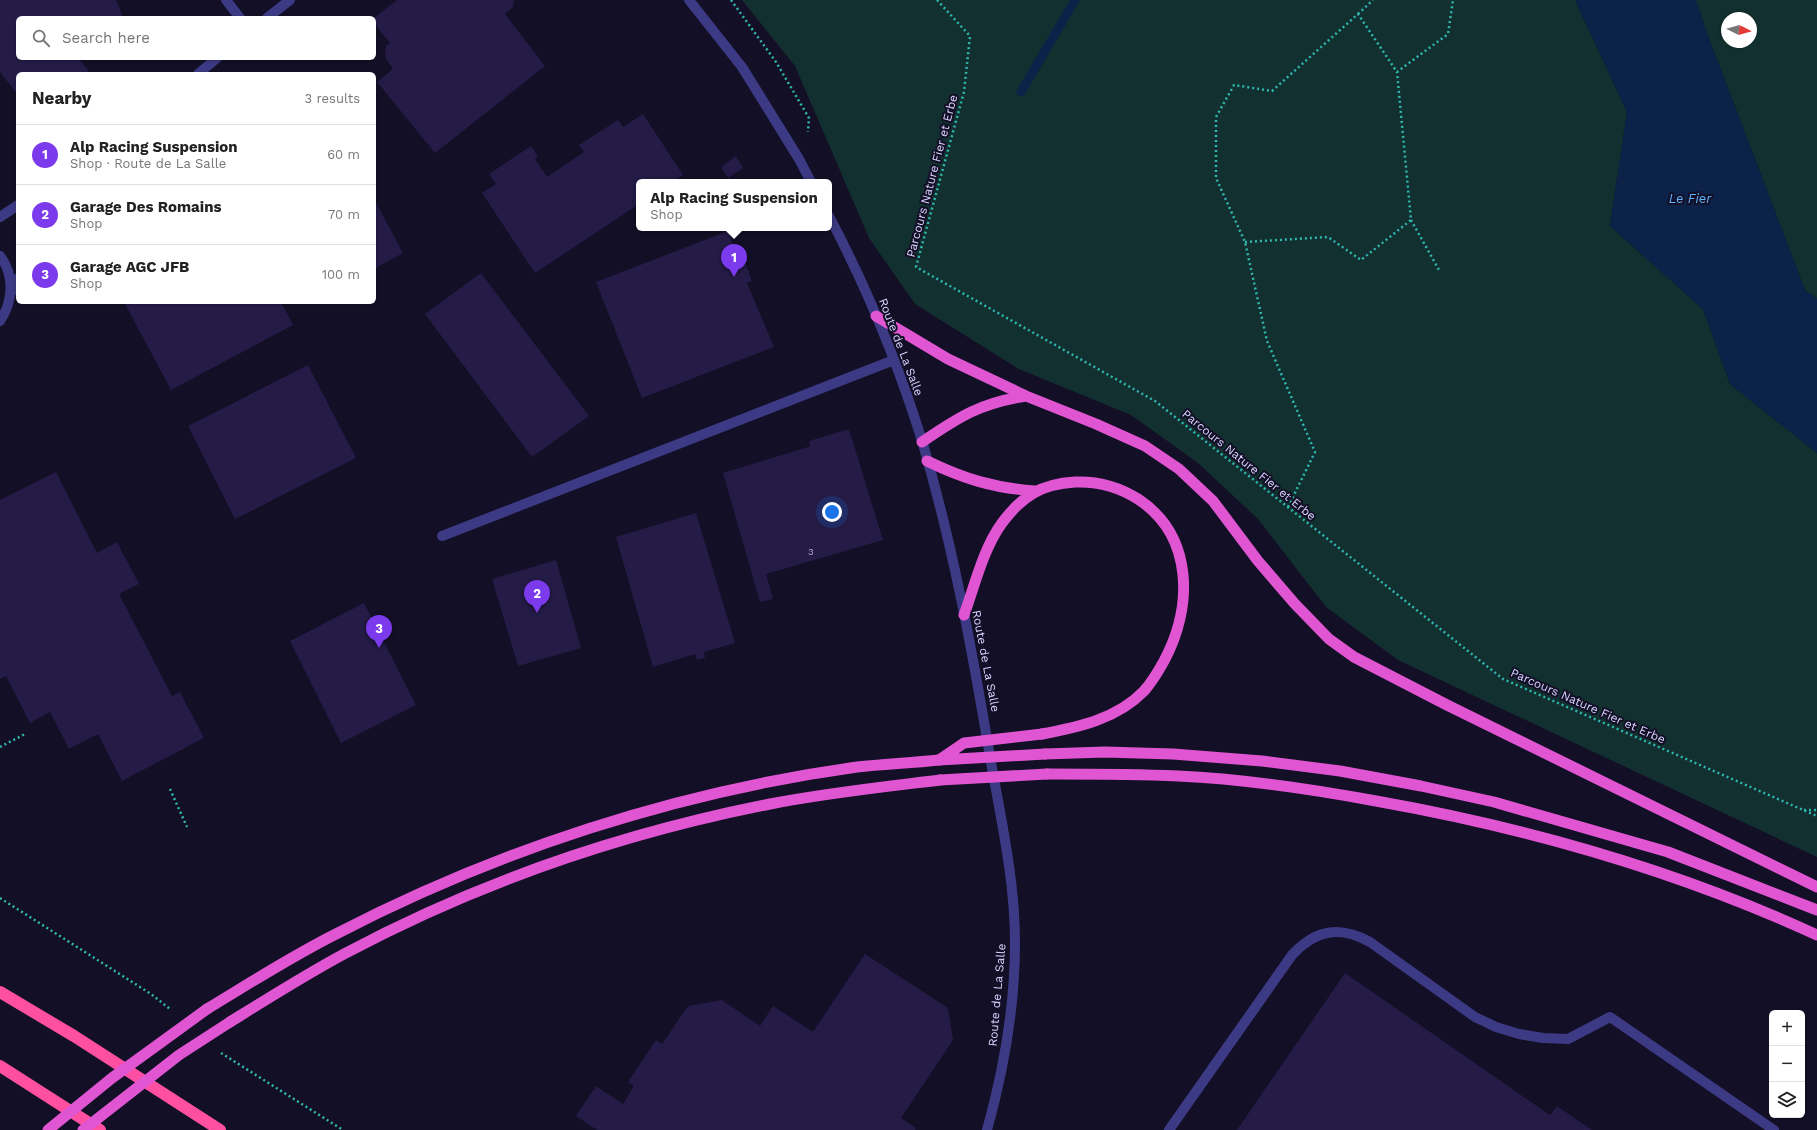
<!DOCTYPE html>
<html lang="en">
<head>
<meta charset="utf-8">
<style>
  :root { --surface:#fff; --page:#f2f2f2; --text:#222; --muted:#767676; --line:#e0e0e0; --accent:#7c3aed }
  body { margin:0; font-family:"Work Sans",sans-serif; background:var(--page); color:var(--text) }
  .controls { position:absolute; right:12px; bottom:12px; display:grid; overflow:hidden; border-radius:6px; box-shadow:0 1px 3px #0004 }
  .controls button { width:36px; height:36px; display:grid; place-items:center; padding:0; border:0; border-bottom:1px solid var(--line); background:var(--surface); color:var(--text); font:20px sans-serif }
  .compass { position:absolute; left:1721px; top:12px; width:36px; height:36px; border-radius:50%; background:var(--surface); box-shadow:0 1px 3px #0004; rotate:95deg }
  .you { position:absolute; left:832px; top:512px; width:14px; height:14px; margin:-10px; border:3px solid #fff; border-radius:50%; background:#1a73e8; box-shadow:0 0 0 6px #1a73e833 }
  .badge { display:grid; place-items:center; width:26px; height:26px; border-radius:50%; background:var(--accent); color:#fff; font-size:13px; font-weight:700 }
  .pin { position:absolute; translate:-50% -33px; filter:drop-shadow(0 1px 2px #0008) }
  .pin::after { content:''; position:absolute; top:21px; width:14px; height:12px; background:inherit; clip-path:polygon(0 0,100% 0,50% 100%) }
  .popup { position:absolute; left:636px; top:179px; width:196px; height:52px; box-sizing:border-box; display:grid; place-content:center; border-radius:6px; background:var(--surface); filter:drop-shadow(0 1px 3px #0005); font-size:13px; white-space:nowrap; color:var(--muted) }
  .popup b { font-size:15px; color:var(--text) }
  .popup::after { content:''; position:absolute; left:50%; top:100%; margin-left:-8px; border:8px solid transparent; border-top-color:var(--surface) }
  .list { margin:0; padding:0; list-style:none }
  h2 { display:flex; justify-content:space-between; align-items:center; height:52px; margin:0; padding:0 16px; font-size:17px }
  h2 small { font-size:13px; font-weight:400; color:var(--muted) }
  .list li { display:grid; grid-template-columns:26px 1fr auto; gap:12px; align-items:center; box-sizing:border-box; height:60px; padding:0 16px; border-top:1px solid var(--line) }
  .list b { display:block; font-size:15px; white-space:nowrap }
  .list p { margin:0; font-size:13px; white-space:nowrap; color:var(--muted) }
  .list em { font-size:13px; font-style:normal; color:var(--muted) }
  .icon { flex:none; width:22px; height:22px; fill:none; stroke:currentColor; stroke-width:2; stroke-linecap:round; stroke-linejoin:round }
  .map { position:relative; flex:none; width:1817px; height:1130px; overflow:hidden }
  .search { position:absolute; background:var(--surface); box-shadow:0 1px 3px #0004; left:16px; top:16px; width:360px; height:44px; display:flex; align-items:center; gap:10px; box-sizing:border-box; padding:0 14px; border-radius:6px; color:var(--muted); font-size:15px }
  .panel { position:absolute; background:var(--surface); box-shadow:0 1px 3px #0004; left:16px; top:72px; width:360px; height:232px; border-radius:6px }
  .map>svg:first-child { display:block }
  .green { fill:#12302f; fill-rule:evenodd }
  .water { fill:#0c2248 }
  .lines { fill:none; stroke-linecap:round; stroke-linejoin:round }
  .stream { stroke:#0c2248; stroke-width:9 }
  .building { fill:#241b47 }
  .path { stroke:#2fb8b0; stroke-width:2.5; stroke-dasharray:2 3; stroke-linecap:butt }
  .service { stroke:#3d3a85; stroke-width:10 }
  .minor { stroke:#3d3a85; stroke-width:10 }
  .tertiary { stroke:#3d3a85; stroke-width:10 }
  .trunk { stroke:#e055d1; stroke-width:11 }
  .motorway { stroke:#ff4fa3; stroke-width:12 }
  .trunk-bridge { stroke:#e055d1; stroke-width:11 }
  .labels { text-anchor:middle; stroke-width:4; stroke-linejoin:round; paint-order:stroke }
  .number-label { font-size:10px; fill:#aca6d1 }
  .street-label { font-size:12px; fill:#d9d4ff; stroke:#130f26 }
  .water-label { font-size:13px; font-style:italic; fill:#62b6ff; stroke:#130f26 }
</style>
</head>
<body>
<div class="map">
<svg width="1817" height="1130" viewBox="0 0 1817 1130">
  <rect width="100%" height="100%" fill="#130f26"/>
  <path class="green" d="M742,0H1575L1627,112L1610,226L1703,309L1730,384L1817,453V857L1398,660L1326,607L1258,519L1198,463L1131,415L1019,369L915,304L869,238L795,66Z
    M1696,0H1817V299L1805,290L1708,36ZM1727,18H1751V42H1727Z"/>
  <path class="water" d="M1575,0H1696L1708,36L1805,290L1817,299V453L1730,384L1703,309L1610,226L1627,112Z"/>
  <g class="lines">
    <path class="stream" d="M1021,92L1075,0"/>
  </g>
  <path class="building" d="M0,0H116L122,14L121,18H18V58H78L91,74H18V95L0,72Z
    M397,0H514L513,7L505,14L545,66L435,153L377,82L393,69L386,59L385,53L386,46L390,43L374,23V18Z
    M643,114L683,175L673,182H639V204L535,273L482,193L496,184L489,174L531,146L538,156L535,159L547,177L584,152L579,145L618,120L623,127Z
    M736,156L743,168L728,178L721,167Z
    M374,199L403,253L374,269Z
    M728,231L739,262L744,260L752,281L747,283L774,347L642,398L596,282Z
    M481,273L589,416L532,457L425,314Z
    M124,302H281L293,325L171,390Z
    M308,365L356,458L235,519L188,426Z
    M849,429L883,540L766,574L773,599L760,602L723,473L808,447L810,446L809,441Z
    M56,472L97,553L117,542L139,584L119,594L172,696L180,692L204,738L122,781L98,734L69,749L50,712L30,723L6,676L0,679V500Z
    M696,513L735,643L704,652L705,658L697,660L695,654L653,667L616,537Z
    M556,560L581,648L518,666L492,579Z
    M364,603L416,705L341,743L290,641Z
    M865,954L948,1008L953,1040L901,1118L916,1128L915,1130H597L576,1116L596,1086L623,1104L634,1086L628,1082L656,1040L662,1044L688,1006L722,1000L760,1026L773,1006L813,1032Z
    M1345,973L1550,1115L1557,1106L1592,1130H1237Z"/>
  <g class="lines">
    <path class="path" d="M731,0L776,62L809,118L808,132
      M937,0L970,36L964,92L916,267L1155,401L1503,679L1817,816
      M1358,14L1373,0
      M1411,220L1439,270
      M1245,242L1328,237L1361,260L1411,220L1397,72
      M1288,507L1315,452L1267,341L1245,242L1216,178V117L1234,85L1272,91L1358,14L1397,72L1448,34L1453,0
      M0,747L25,734
      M170,789L187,827
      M1804,810H1817
      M0,898L151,994L170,1009
      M221,1053L343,1130"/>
    <path class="service" d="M442,536L894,360
      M1169,1130L1292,955C1315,930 1339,925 1370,942L1475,1017L1496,1027L1519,1034L1543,1038L1568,1039L1610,1017L1774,1130"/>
    <path class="minor" d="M226,0L240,18
      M267,18L290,0
      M198,74L217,58
      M0,217L18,205
      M0,256C15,275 13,302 0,321
      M11,293L18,278"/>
    <path class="tertiary" d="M689,0L742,67L799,159L811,182
      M829,216C867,288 899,366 923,444C952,543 971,644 988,745C999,811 1015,876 1015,943C1015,1006 1004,1069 987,1130"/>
    <path class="trunk" d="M876,316L948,359L1026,396L1096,424L1145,446L1179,469L1213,501L1258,561L1295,604L1329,639L1354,657L1447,705L1817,887
      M922,442C960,416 981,403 1026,396
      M927,461C964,479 994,488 1035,491
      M964,615C975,585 983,549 1002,523C1022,496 1041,484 1075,482C1098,481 1119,487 1138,499C1194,536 1193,607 1164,661C1158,672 1152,682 1144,691C1117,719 1079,727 1042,734
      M1045,754L1105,752L1173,754L1262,761L1340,771L1421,786L1494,802L1668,852L1817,910
      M1047,774C1090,774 1134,774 1178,776C1244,779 1311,789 1376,801C1528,828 1676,870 1817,935
      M207,1009C250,983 292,956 336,934C498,850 676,792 857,767C884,764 912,763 939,760
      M230,1022C267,999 305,975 344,954C477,883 623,833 770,804C826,793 883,787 940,780"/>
    <path class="motorway" d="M0,992L74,1036L220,1130
      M0,1066L100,1130"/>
    <path class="trunk-bridge" d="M939,760L964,743L1042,734
      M939,760L1045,754
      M940,780L1047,774
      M48,1130L112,1078L207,1009
      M83,1130L179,1055L230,1022"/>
  </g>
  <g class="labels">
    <g class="number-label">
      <text x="811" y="555">3</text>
    </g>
    <g class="street-label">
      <text transform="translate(932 176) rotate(-75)" y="4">Parcours Nature Fier et Erbe</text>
      <text transform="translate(901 347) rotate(69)" y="4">Route de La Salle</text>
      <text transform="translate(1249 465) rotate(39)" y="4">Parcours Nature Fier et Erbe</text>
      <text transform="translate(986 661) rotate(79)" y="4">Route de La Salle</text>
      <text transform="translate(1588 706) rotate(24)" y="4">Parcours Nature Fier et Erbe</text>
      <text transform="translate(997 995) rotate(-85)" y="4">Route de La Salle</text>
    </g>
    <g class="water-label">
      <text x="1690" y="203">Le Fier</text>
    </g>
  </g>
</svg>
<div class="controls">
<button>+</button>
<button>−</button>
<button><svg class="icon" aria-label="layers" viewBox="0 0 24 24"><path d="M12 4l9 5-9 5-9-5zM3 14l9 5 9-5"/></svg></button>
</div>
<svg class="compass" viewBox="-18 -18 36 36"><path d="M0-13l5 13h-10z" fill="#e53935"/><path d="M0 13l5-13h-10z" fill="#767676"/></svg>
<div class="you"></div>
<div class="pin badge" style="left:734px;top:277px">1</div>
<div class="popup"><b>Alp Racing Suspension</b>Shop</div>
<div class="pin badge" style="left:537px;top:613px">2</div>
<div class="pin badge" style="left:379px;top:648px">3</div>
<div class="search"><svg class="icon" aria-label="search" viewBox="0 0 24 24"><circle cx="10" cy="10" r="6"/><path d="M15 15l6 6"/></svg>Search here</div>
<section class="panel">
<h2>Nearby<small>3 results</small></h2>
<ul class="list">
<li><span class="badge">1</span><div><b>Alp Racing Suspension</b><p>Shop · Route de La Salle</p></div><em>60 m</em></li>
<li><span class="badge">2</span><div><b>Garage Des Romains</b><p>Shop</p></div><em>70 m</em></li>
<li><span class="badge">3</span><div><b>Garage AGC JFB</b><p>Shop</p></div><em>100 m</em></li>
</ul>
</section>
</div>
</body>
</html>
